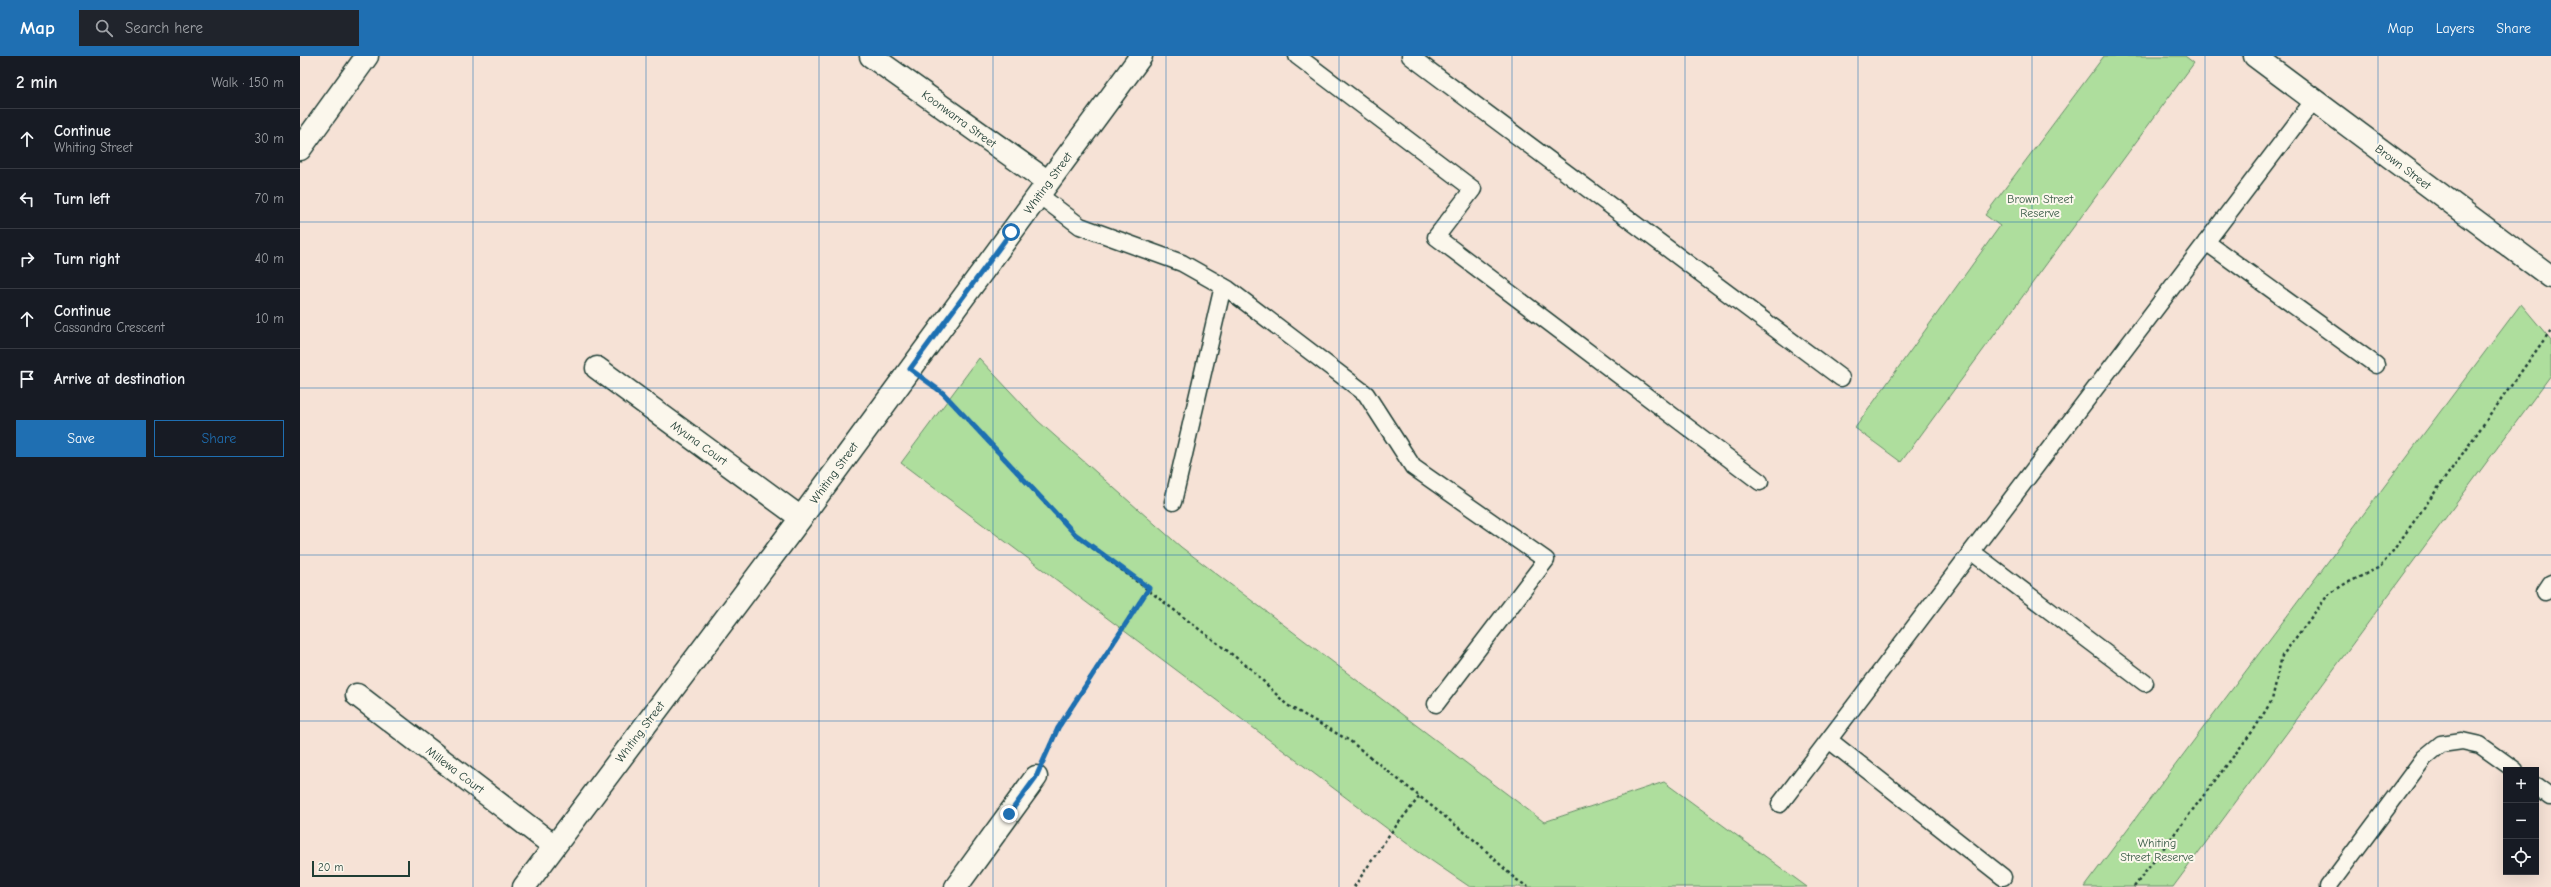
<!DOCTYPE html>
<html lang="en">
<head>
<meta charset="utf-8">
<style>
  :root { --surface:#171b24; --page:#20242c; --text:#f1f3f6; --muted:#9ea1a6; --line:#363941; --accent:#1f6fb2 }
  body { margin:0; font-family:"Comic Neue",sans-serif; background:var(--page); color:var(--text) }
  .controls { position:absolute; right:12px; bottom:12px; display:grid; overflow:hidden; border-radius:0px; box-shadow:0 4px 16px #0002 }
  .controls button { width:36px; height:36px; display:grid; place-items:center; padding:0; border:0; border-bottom:1px solid var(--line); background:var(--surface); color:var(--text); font:20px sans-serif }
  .scale { position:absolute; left:12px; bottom:10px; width:98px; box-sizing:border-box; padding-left:4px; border:2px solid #1f3d34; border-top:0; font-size:11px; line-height:14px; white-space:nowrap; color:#1f3d34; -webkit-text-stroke:3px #fbf7ec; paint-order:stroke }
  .stop { position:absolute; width:12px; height:12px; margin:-9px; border:3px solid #1f6fb2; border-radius:50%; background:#fff }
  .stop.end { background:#1f6fb2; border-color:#fff; box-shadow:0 1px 4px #0008 }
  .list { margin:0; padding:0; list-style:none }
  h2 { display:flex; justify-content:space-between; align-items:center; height:52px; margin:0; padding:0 16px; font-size:17px }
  h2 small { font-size:13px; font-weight:400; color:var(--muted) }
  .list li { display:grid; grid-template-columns:26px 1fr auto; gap:12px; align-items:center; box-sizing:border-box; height:60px; padding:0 16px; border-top:1px solid var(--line) }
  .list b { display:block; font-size:15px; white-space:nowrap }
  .list p { margin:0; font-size:13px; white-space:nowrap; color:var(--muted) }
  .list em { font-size:13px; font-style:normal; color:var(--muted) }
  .actions { display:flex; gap:8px; padding:12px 16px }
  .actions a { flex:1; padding:9px 0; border:1px solid var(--accent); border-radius:0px; text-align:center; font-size:14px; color:var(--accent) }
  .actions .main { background:var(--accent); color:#fff }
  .icon { flex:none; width:22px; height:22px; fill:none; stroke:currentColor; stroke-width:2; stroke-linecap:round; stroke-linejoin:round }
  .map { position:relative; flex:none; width:2251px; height:831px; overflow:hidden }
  header { display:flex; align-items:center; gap:24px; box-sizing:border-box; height:56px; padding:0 20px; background:var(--accent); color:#fff }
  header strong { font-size:19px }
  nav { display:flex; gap:22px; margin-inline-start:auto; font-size:14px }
  .search { width:280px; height:36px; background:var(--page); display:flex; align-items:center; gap:10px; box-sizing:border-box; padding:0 14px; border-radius:0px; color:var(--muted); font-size:15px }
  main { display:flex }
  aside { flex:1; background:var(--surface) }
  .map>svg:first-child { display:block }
  .green { fill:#aede9d; stroke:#668e68 }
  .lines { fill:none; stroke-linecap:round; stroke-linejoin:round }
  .service-casing { stroke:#1f3d34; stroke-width:19 }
  .minor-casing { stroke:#1f3d34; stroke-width:25 }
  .path { stroke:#1f3d34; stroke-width:2.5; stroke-dasharray:3 3; stroke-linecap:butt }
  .service { stroke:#fbf7ec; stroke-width:16 }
  .minor { stroke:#fbf7ec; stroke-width:22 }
  .route { stroke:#1f6fb2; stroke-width:5 }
  .grid { fill:none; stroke:#1f6fb2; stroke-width:1; stroke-opacity:0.55 }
  .labels { text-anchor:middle; stroke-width:4; stroke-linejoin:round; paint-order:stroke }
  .street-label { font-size:12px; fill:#1f3d34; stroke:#fbf7ec }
  .park-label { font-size:12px; fill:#3c5d49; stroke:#fbf7ec }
</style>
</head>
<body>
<header>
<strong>Map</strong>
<div class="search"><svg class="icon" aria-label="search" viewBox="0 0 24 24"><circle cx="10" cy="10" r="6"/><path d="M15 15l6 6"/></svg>Search here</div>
<nav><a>Map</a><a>Layers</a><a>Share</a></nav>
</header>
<main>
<aside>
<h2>2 min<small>Walk · 150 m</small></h2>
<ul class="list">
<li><svg class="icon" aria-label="ahead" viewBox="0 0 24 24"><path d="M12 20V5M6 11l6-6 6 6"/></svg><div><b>Continue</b><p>Whiting Street</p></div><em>30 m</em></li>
<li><svg class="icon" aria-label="left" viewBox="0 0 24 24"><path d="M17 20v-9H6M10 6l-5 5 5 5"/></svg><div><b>Turn left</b></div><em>70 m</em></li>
<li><svg class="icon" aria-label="right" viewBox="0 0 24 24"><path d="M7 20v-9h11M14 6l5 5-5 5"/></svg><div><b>Turn right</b></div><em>40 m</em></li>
<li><svg class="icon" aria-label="ahead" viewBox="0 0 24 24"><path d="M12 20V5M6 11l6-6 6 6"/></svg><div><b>Continue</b><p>Cassandra Crescent</p></div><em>10 m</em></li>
<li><svg class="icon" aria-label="arrive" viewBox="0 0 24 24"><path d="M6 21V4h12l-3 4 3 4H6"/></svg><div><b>Arrive at destination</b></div></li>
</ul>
<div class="actions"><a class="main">Save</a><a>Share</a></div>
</aside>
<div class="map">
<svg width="2251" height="831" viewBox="0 0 2251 831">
  <rect width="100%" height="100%" fill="#f6e2d6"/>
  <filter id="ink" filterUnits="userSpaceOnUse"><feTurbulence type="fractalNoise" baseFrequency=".025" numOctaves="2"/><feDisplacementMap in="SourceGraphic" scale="8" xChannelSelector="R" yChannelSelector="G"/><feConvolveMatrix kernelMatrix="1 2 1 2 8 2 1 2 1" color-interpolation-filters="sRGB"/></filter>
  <g filter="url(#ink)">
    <path class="green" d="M1804,0H1885L1894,7L1601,406L1555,372L1700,170L1685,159Z
      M2221,248L2251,284V319L1873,831H1784Z
      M679,302L738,365L881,491L1244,766L1364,726L1507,831H1170L1113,792L601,407Z"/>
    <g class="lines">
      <g class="service-casing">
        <path id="service" d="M997,0L1173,133L1136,181L1460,426
          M1110,0L1541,322
          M739,139L780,170L882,207L928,233L1066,338L1113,411L1246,504L1136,648
          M1906,186L2076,309
          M873,446L923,230
          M1672,496L1845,627
          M2245,536L2251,527
          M1529,684L1703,821
          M2236,730L2251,741
          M1480,748L2014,44
          M2028,831L2124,702L2141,688L2162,685L2180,689L2215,714"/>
      </g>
      <g class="minor-casing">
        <path id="minor" d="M571,0L748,126
          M1955,0L2251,221
          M0,93L67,0
          M297,312L501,462
          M57,639L254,790
          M224,831L501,462L841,0
          M656,831L736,721"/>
      </g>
      <path class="path" d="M632,330L643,337L775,478L951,613L987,649L1050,685L1178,787L1214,822L1228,831
        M747,696L758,672L849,532
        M1054,831L1089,779L1120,740
        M1834,831L1955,672L1972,644L1982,600L2028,539L2043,529L2080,511L2090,499L2251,274"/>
      <use href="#service" class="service"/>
      <use href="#minor" class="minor"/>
    </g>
  </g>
  <g class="lines" filter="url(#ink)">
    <path class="route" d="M709,758L736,721L758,672L849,532L775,478L643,337L610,313L711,176"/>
  </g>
  <path class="grid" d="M173,0V831M346,0V831M519,0V831M693,0V831M866,0V831M1039,0V831M1212,0V831M1385,0V831M1558,0V831M1732,0V831M1905,0V831M2078,0V831M0,166H2251M0,332H2251M0,499H2251M0,665H2251"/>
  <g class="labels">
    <g class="street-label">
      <text transform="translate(659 63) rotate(36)" y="4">Koonwarra Street</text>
      <text transform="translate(2103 111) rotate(37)" y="4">Brown Street</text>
      <text transform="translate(748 127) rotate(-54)" y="4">Whiting Street</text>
      <text transform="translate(399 387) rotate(36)" y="4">Myuna Court</text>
      <text transform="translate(534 417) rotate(-54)" y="4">Whiting Street</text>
      <text transform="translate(340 676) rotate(-53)" y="4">Whiting Street</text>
      <text transform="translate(155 714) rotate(37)" y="4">Millewa Court</text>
    </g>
    <g class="park-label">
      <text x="1740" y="147">Brown Street<tspan x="1740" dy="14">Reserve</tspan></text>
      <text x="1857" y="791">Whiting<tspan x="1857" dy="14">Street Reserve</tspan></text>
    </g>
  </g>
</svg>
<div class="controls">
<button>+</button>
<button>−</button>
<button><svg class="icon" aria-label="locate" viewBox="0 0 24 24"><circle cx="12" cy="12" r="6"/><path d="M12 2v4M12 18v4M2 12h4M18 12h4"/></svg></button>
</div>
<div class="scale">20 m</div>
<div class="stop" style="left:711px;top:176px"></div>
<div class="stop end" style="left:709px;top:758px"></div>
</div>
</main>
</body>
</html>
